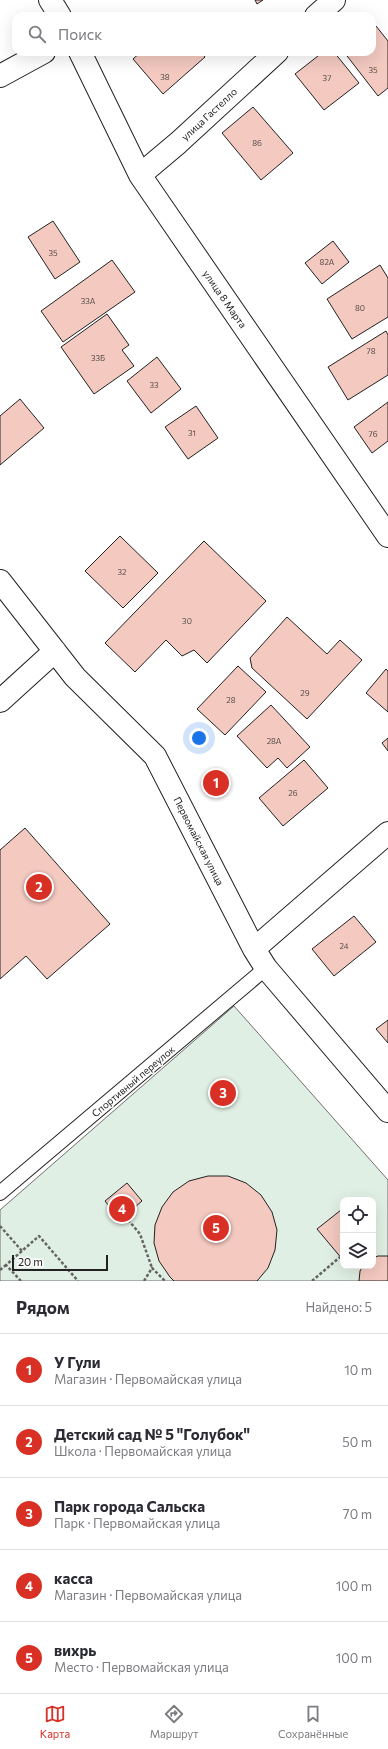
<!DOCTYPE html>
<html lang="ru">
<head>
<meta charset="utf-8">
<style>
  :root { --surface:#fff; --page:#f7f7f7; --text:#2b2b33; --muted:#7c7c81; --line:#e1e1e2; --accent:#d93025 }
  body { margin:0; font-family:Commissioner,sans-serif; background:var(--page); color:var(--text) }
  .controls { position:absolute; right:12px; bottom:12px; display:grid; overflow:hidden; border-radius:8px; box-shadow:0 4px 16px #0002 }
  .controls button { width:36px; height:36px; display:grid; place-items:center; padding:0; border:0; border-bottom:1px solid var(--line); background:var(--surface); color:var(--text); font:20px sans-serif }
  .scale { position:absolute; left:12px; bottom:10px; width:96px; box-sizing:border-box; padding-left:4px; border:2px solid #222; border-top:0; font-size:11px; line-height:14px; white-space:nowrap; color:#222; -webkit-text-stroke:3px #fff; paint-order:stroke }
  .you { position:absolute; left:199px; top:738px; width:14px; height:14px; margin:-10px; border:3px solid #fff; border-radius:50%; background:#1a73e8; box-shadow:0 0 0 6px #1a73e833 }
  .badge { display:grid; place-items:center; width:26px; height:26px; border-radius:50%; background:var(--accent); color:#fff; font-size:13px; font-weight:700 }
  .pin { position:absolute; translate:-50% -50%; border:2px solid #fff; box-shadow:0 1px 4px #0006 }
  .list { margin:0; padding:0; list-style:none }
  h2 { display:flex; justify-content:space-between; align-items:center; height:52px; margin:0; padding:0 16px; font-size:17px }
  h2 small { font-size:13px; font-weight:400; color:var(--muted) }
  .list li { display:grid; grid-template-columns:26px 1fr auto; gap:12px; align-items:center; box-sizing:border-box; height:72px; padding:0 16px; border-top:1px solid var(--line) }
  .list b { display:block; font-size:15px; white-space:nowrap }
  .list p { margin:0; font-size:13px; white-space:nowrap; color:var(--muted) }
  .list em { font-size:13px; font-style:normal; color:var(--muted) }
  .icon { flex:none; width:22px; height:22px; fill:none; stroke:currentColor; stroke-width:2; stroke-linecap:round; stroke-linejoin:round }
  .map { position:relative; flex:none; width:388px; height:1281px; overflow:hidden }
  .search { position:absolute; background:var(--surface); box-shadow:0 4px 16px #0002; left:12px; right:12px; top:12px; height:44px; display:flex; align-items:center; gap:10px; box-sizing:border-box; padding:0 14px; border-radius:12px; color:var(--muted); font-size:15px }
  .sheet { height:412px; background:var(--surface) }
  nav { display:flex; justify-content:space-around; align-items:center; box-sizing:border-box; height:56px; border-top:1px solid var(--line); background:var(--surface); font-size:11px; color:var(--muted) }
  nav a { display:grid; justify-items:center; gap:2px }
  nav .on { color:var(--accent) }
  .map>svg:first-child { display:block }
  .green { fill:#e0efe3; stroke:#6f6f6f; fill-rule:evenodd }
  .building { fill:#f3c9c0; stroke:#222 }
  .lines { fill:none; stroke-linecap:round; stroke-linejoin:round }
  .lane-casing { stroke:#222; stroke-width:16 }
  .street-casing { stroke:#222; stroke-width:24 }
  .path { stroke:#646464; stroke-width:2.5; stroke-dasharray:3 2; stroke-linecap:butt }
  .lane { stroke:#fff; stroke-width:14 }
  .street { stroke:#fff; stroke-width:22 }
  .labels { text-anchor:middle; stroke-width:3; stroke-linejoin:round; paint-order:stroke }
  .number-label { font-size:8px; fill:#564c4a }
  .street-label { font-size:10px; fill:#222; stroke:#fff }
</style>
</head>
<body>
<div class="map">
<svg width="388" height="1281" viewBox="0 0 388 1281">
  <rect width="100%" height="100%" fill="#fff"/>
  <path class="green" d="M234,1006L388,1180V1281H0V1210ZM343,1200H373V1266H343Z"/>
  <path class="building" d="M255,0H263L257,4Z
    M376,26L388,41V88L378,96L344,52H372V30Z
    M141,52H201L205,57L163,94L133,59Z
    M323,52H334L359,83L324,110L295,74Z
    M253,107L293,153L261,180L222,133Z
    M53,221L80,262L55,279L28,237Z
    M333,241L349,262L322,284L305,263Z
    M112,260L135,292L63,342L41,311Z
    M380,265L388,278V317L352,339L327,299Z
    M107,314L129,345L122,350L134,366L94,394L61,347Z
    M386,331L388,335V375L348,400L328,367Z
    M157,357L181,389L151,413L127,381Z
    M20,399L44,428L0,465V416Z
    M388,402V441L372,453L354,427Z
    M196,406L218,438L188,459L165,427Z
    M120,536L158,573L123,608L85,571Z
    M204,541L266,601L207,663L194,650L182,656L166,640L135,672L105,643Z
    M287,617L327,654L340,640L362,660L307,719L252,668L250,658Z
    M238,666L266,692L225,735L197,709Z
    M386,669L388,671V712L366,693Z
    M271,705L310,747L287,768L278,758L267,768L237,736Z
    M388,738V751L382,743Z
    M304,760L328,788L283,826L259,798Z
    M25,828L110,924L47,979L26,956L0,979V850Z
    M354,916L376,942L334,976L312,949Z
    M388,1020V1043L376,1029Z
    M208,1176H228L246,1183L261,1195L272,1212L277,1230L275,1250L268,1268L257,1281H174L170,1277L159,1261L154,1243L155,1225L162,1207L173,1192L189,1181Z
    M127,1183L142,1201L120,1220L105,1201Z
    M341,1210L343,1212V1260L317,1229Z
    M378,1256H388V1281H359L360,1271L363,1266H373V1258Z"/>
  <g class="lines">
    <g class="lane-casing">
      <path id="lane" d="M0,1193L266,968"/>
    </g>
    <g class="street-casing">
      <path id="street" d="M50,0L60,16
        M316,16L334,0
        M80,52L140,175L388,536
        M0,76L44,52
        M140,175L178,143L277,52
        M0,581L75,677L155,756L254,949L266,968L388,1111
        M0,701L55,651
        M254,949L388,833"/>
    </g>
    <path class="path" d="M125,1216L140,1234L152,1268
      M0,1226L22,1251
      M0,1270L6,1265
      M21,1281L6,1265L39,1236L78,1281
      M144,1281L152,1268L165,1281
      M312,1281L340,1257"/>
    <use href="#lane" class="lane"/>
    <use href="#street" class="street"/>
  </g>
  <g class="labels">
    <g class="number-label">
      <text x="373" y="73">35</text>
      <text x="165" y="80">38</text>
      <text x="327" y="81">37</text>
      <text x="257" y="146">86</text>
      <text x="53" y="256">35</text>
      <text x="327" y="265">82А</text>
      <text x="88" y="304">33А</text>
      <text x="360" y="311">80</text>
      <text x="371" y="354">78</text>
      <text x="98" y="361">33Б</text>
      <text x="154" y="388">33</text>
      <text x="192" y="436">31</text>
      <text x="373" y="437">76</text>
      <text x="122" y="575">32</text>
      <text x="187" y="624">30</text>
      <text x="305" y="696">29</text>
      <text x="231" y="703">28</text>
      <text x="274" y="744">28А</text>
      <text x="293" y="796">26</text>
      <text x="344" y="949">24</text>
    </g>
    <g class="street-label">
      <text transform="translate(209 114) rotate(-43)" y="4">улица Гастелло</text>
      <text transform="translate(225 299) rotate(55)" y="4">улица 8 Марта</text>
      <text transform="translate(199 841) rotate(63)" y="4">Первомайская улица</text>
      <text transform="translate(133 1081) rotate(-40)" y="4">Спортивный переулок</text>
    </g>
  </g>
</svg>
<div class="controls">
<button><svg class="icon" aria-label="locate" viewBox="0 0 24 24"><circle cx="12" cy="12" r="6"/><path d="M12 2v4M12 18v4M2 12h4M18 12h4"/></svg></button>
<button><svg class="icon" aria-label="layers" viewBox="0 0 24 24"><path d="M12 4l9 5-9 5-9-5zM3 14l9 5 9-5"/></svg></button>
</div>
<div class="scale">20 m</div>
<div class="you"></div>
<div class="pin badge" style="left:216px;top:783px">1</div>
<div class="pin badge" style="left:39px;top:887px">2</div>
<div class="pin badge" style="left:223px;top:1093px">3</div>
<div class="pin badge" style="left:122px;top:1209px">4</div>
<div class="pin badge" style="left:216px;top:1228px">5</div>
<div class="search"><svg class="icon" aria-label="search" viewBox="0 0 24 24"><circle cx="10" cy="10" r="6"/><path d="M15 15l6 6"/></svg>Поиск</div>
</div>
<section class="sheet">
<h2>Рядом<small>Найдено: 5</small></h2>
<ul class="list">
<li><span class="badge">1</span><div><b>У Гули</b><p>Магазин · Первомайская улица</p></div><em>10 m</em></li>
<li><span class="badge">2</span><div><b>Детский сад № 5 &quot;Голубок&quot;</b><p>Школа · Первомайская улица</p></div><em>50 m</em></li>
<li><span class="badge">3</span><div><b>Парк города Сальска</b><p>Парк · Первомайская улица</p></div><em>70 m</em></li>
<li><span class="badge">4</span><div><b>касса</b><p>Магазин · Первомайская улица</p></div><em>100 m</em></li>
<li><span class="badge">5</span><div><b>вихрь</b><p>Место · Первомайская улица</p></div><em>100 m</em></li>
</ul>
</section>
<nav>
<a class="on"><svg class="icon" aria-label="map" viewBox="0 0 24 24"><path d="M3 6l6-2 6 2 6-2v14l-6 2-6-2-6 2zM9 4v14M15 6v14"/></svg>Карта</a>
<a><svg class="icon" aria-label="directions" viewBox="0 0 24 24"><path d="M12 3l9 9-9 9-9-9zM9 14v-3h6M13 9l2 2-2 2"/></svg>Маршрут</a>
<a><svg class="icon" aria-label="saved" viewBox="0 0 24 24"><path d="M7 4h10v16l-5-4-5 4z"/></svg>Сохранённые</a>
</nav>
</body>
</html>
